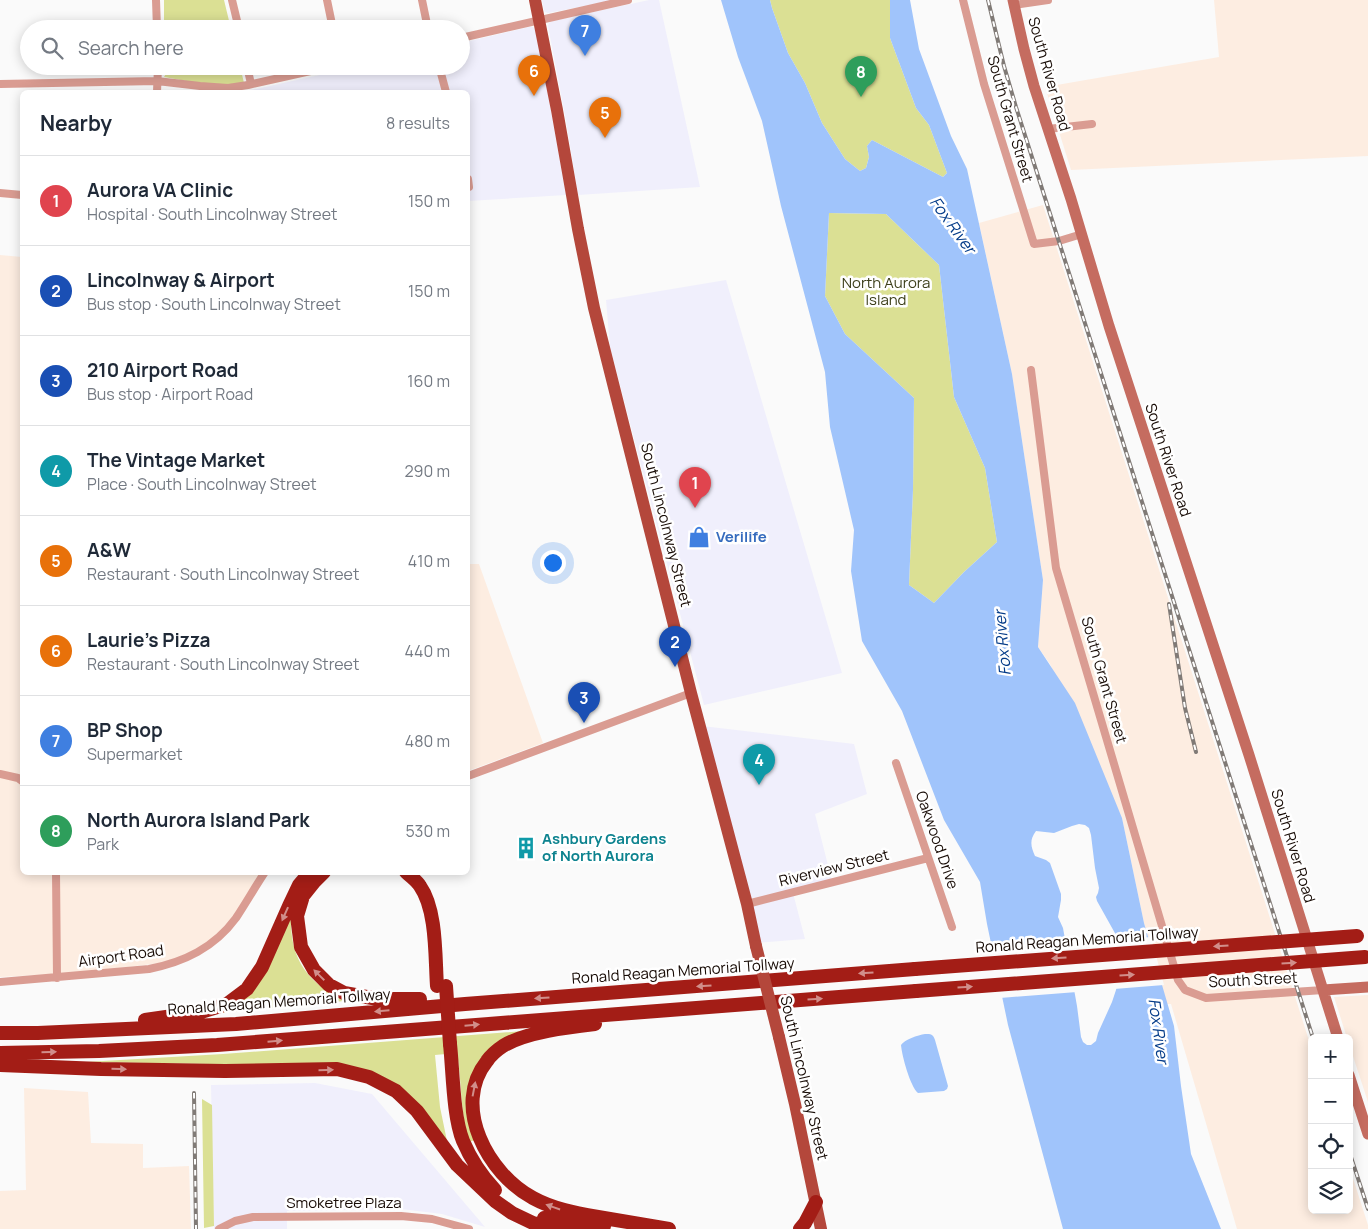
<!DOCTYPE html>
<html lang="en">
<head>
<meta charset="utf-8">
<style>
  :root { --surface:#fff; --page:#f6f6f7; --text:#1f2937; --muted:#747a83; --line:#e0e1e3; --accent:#3079ac }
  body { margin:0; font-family:Manrope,sans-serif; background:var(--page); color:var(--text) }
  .controls { position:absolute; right:15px; bottom:15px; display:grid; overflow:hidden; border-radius:8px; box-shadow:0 2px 12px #0003 }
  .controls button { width:45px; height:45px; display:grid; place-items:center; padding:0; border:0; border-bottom:1px solid var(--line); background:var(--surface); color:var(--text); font:25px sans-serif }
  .you { position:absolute; left:552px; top:562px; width:18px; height:18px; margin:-12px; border:4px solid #fff; border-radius:50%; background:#1a73e8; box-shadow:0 0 0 8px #1a73e833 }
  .badge { display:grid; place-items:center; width:32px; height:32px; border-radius:50%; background:var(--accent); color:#fff; font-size:16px; font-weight:700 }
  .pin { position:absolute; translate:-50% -41px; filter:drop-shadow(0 1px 2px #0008) }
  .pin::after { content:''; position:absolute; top:26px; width:18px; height:15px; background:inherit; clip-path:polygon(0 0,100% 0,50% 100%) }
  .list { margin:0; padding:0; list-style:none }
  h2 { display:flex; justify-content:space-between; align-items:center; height:65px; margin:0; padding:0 20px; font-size:21px }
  h2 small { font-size:16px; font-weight:400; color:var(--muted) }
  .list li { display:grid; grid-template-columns:32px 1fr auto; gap:15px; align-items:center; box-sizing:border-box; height:90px; padding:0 20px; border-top:1px solid var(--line) }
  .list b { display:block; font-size:19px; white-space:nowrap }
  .list p { margin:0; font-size:16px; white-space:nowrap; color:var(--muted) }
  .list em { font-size:16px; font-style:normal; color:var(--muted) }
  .icon { flex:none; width:28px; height:28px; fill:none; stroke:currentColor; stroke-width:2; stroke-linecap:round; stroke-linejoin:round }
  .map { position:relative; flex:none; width:1368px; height:1229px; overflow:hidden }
  .search { position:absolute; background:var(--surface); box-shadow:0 2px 12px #0003; left:20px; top:20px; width:450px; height:55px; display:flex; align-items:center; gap:12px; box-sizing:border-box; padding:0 18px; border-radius:28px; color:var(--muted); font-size:19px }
  .panel { position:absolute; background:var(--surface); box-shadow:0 2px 12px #0003; left:20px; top:90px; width:450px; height:785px; border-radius:8px }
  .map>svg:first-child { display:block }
  .commercial { fill:#f0effc }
  .industrial { fill:#fdede1 }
  .green { fill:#dbe094 }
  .water { fill:#a0c4fb; fill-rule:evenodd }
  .pier { fill:#fafafa }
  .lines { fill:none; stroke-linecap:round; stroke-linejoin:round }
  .street { stroke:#da9c92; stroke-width:8 }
  .secondary { stroke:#c56c60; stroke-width:11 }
  .primary { stroke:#b4473b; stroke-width:12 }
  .highway { stroke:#a31d16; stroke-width:14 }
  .rail-casing { stroke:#807a76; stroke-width:4 }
  .rail { stroke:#fff; stroke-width:2; stroke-dasharray:5.5; stroke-linecap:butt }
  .primary-bridge { stroke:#b4473b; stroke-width:12 }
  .highway-bridge { stroke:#a31d16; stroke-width:14 }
  .oneway { fill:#d18e8a }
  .labels { text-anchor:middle; stroke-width:5; stroke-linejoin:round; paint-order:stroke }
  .street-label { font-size:15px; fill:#170b05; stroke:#fff }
  .park-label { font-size:15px; fill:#3d3f1a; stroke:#fff }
  .shop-label { font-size:15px; font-weight:bold; fill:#366cbe; stroke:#fff; text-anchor:start }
  .culture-label { font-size:15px; font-weight:bold; fill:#0d838f; stroke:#fff; text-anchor:start }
  .water-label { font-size:16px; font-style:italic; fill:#053c89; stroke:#fff }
</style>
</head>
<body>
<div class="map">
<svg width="1368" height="1229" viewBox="0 0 1368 1229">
  <rect width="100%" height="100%" fill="#fafafa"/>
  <path class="commercial" d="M542,0H617L548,13L545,12L544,10Z
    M649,0H659L700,187L578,195L566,121L548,26L549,23L552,21Z
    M529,27H533L535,30L538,38L566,195L468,201V92H243L360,66H461V43Z
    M726,280L842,673L704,705L610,347L606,300Z
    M702,726L854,744L867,794L815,814L832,881L747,903Z
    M793,893L805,939L756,943L747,905Z
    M315,1083L372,1094L485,1227L442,1214L401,1209L287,1211V1229H214L211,1085Z"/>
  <path class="industrial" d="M1214,0H1368V156L1071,170L1045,87L1219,57Z
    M1043,205L1312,1050V1210H1349V1166L1368,1225V1229H1237L1171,1004H1167L1144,923L1122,818L1050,664L1038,647L1043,580L1012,374L979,223Z
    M0,255L22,257V872L263,873L226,926L203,948L177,961L79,973L0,977Z
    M468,564H479L543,743L468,771Z
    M1368,995V1102L1349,1044V1038H1347L1334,997Z
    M24,1088L88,1092L91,1143L143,1144V1168L189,1166L191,1229H0V1191L26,1190Z"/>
  <path class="green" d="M164,0H224L231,29H164Z
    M770,0H890V38L916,108L929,125L947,173L943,177L872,140L867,146L869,157L866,168L860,171L845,159L822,123L805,83L788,53L772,8Z
    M165,66H240L244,83L214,86L164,77L167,72Z
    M829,213L886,214L939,265L954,397L985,468L997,542L964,572L934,603L909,585L913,490L914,398L845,334L825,296Z
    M291,911C290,943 295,967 323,988C329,992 337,996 344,999V1001L220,1013L232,1007Z
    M524,1031L483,1057L475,1140L469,1142C460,1113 462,1082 457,1053L435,1055L440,1107L447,1141L444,1136L393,1083L277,1065L86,1062L223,1054Z
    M202,1099L212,1105L214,1226L204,1228Z"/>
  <path class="water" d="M721,0H770L772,8L788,53L805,83L822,123L845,159L860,171L866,168L869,157L867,146L872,140L943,177L947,173L929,125L916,108L890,38V0H910L919,49L951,136L967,169L1012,374L1043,580L1038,647L1075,703L1122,818L1144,923L1174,1026L1181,1086L1191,1154L1221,1229H1063L1008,1025L987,924L980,882L944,820L902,711L862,641L851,571L854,530L830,427L825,372L781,206L762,121L738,57ZM829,213L886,214L939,265L954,397L985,468L997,542L964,572L934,603L909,585L913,490L914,398L845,334L825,296ZM1079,824L1085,825L1089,828L1091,835L1095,868L1099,888L1098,893L1096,897L1097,901L1116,935L1118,944L1119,969L1116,990L1112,1002L1098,1033L1096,1041L1091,1045H1087L1083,1042L1081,1037L1077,1006L1063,928L1058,917L1061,900V894L1050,863L1046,860L1035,856C1031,847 1029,840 1036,831L1054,833L1072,826Z
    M925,1034C931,1034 933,1034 935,1040L948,1086L947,1089L944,1091L918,1093C910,1086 902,1056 901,1045C904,1040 918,1035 925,1034Z"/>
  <path class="pier" d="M1151,937L1164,985L1114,989L1116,969V944L1114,940Z
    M1068,944L1077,992L1000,998L990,950Z"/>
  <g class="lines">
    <path class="street" d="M156,0L157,29
      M232,0L239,29
      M327,0L333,29
      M422,0L428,29
      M963,0L984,84L1034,244L1059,241L1082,234
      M1014,5L1048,0
      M461,38L628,0
      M247,66L251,84
      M439,66L446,92
      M0,84L157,81L200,86L228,88L248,85L333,66
      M157,92L158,66
      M1048,129L1092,124
      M468,179L469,187
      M0,193L22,195
      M1031,370L1056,568L1178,980L1185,990L1206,998L1323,990
      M896,763L952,927
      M0,774L18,778L22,781
      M468,776L691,693
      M56,872L57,978
      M747,904L928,858
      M0,982L149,969C184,962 214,948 236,918C246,903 255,887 265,872
      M219,1229L235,1221L253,1217L401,1216L432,1219L469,1229"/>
    <path class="secondary" d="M1013,0L1024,49L1034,86L1071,199L1109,326L1249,755L1338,1038
      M1323,990L1368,987
      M1349,1075L1368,1134"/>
    <path class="primary" d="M535,0L557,110L578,229L594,308L691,693L747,904L756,946
      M779,1037L795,1104L821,1229"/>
    <path class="highway" d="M324,872L315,881L303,896L297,916L301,947L314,970L329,985L344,993L378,999H420
      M406,872C411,877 417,881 420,886C437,910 435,957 437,986
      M145,1020L201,1012L227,1004L247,989L262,967L289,906L299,885L310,872
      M595,1024C569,1027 526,1032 503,1046C497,1050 491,1055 487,1061C451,1106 488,1174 533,1198C553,1209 575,1213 598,1217C622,1221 645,1225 669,1229
      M0,1033H38L236,1024L465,1004L915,969
      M450,1044C453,1072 453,1116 463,1141C471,1160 482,1176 495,1190
      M0,1053L99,1051L217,1045L916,991
      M0,1065L101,1069L225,1071L337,1069L369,1077L396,1091L417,1111L457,1165L495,1201L512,1213L533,1223L556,1229
      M544,1218L569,1223L604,1226
      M800,1229L805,1223L816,1202"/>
    <g class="rail-casing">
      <path id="rail" d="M988,0L1004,66L1016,107L1313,1038
        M1169,604L1185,708L1196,752
        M194,1093L196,1229
        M1349,1151L1368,1209"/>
    </g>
    <use href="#rail" class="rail"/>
    <path class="primary-bridge" d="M756,946L779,1037"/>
    <path class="highway-bridge" d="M915,969L1357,936
      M446,986L450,1044
      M916,991L1365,957"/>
  </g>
  <defs><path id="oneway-solid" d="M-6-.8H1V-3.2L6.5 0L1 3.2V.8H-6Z" transform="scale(1.25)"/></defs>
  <g class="oneway">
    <use href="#oneway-solid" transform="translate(285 914) rotate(114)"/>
    <use href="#oneway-solid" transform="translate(1221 946) rotate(176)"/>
    <use href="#oneway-solid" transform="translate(1059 958) rotate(176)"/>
    <use href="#oneway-solid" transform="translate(1289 963) rotate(-4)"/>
    <use href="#oneway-solid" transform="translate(866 973) rotate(176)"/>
    <use href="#oneway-solid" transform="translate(319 975) rotate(-135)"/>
    <use href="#oneway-solid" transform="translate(1127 975) rotate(-4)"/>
    <use href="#oneway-solid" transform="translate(704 986) rotate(176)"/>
    <use href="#oneway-solid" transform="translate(965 987) rotate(-4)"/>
    <use href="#oneway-solid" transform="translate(542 998) rotate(176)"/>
    <use href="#oneway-solid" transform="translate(815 999) rotate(-4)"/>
    <use href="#oneway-solid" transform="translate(382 1011) rotate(175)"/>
    <use href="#oneway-solid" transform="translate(472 1025) rotate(-5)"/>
    <use href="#oneway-solid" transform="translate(275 1041) rotate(-5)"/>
    <use href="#oneway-solid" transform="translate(49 1052) rotate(-1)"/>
    <use href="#oneway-solid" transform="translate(119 1069) rotate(1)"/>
    <use href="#oneway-solid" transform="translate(326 1070) rotate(-1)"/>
    <use href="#oneway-solid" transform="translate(474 1089) rotate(-79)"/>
    <use href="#oneway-solid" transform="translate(553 1207) rotate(-161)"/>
  </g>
  <defs>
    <g id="shop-bare" transform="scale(1.725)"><path d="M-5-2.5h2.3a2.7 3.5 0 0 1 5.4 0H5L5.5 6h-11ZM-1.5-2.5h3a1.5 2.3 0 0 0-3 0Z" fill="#3f7fe0" stroke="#fff" stroke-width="2.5" paint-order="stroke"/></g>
    <g id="building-bare" transform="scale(1.725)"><path d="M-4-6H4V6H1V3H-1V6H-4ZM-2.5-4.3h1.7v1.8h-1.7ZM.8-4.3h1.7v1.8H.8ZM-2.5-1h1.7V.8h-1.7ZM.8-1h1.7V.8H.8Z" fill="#0f9aa8" stroke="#fff" stroke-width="2.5" paint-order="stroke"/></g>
  </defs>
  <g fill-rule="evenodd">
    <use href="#shop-bare" x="699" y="537"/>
    <use href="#building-bare" x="526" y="848"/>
  </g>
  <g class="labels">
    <g class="street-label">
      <text transform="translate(1049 74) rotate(74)" y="5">South River Road</text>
      <text transform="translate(1010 119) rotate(74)" y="5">South Grant Street</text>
      <text transform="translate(1168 460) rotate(72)" y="5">South River Road</text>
      <text transform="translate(666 525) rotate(76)" y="5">South Lincolnway Street</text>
      <text transform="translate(1104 680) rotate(74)" y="5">South Grant Street</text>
      <text transform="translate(937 840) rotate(71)" y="5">Oakwood Drive</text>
      <text transform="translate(1293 846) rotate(73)" y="5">South River Road</text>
      <text transform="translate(834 868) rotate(-14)" y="5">Riverview Street</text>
      <text transform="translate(1087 940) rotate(-4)" y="5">Ronald Reagan Memorial Tollway</text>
      <text transform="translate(121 956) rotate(-8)" y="5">Airport Road</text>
      <text transform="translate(683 971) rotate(-4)" y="5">Ronald Reagan Memorial Tollway</text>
      <text transform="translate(1253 980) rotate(-3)" y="5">South Street</text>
      <text transform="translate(279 1002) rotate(-4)" y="5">Ronald Reagan Memorial Tollway</text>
      <text transform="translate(804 1078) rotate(77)" y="5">South Lincolnway Street</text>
      <text x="344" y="1208">Smoketree Plaza</text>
    </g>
    <g class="park-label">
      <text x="886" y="288">North Aurora<tspan x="886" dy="17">Island</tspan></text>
    </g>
    <g class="shop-label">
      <text x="716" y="542">Verilife</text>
    </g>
    <g class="culture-label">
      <text x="542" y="844">Ashbury Gardens<tspan x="542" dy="17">of North Aurora</tspan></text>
    </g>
    <g class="water-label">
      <text transform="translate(953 225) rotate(54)" y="6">Fox River</text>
      <text transform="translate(1002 643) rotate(-95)" y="6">Fox River</text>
      <text transform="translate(1159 1031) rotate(82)" y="6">Fox River</text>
    </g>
  </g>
</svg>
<div class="controls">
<button>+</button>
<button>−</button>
<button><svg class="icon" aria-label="locate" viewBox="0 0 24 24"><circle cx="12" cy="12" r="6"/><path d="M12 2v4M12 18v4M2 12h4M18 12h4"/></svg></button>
<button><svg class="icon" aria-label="layers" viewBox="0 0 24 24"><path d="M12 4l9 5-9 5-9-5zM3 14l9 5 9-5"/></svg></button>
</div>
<div class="you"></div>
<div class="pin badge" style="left:695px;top:508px;background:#e0444e">1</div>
<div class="pin badge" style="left:675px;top:667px;background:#1a4fb4">2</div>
<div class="pin badge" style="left:584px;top:723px;background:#1a4fb4">3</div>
<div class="pin badge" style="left:759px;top:785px;background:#0f9aa8">4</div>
<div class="pin badge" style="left:605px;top:138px;background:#e8710a">5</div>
<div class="pin badge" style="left:534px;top:96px;background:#e8710a">6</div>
<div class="pin badge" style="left:585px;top:56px;background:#3f7fe0">7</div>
<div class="pin badge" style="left:861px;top:97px;background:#2e9e5b">8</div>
<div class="search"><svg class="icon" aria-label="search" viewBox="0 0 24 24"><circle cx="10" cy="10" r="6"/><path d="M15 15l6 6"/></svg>Search here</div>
<section class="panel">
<h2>Nearby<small>8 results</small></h2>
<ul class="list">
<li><span class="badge" style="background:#e0444e">1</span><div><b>Aurora VA Clinic</b><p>Hospital · South Lincolnway Street</p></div><em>150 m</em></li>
<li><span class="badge" style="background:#1a4fb4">2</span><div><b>Lincolnway &amp; Airport</b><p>Bus stop · South Lincolnway Street</p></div><em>150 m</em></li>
<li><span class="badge" style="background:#1a4fb4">3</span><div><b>210 Airport Road</b><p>Bus stop · Airport Road</p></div><em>160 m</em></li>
<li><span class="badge" style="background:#0f9aa8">4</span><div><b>The Vintage Market</b><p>Place · South Lincolnway Street</p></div><em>290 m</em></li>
<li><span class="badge" style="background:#e8710a">5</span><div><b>A&amp;W</b><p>Restaurant · South Lincolnway Street</p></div><em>410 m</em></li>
<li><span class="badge" style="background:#e8710a">6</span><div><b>Laurie's Pizza</b><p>Restaurant · South Lincolnway Street</p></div><em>440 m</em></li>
<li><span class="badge" style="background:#3f7fe0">7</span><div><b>BP Shop</b><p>Supermarket</p></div><em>480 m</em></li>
<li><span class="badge" style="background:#2e9e5b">8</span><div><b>North Aurora Island Park</b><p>Park</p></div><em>530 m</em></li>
</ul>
</section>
</div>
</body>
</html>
